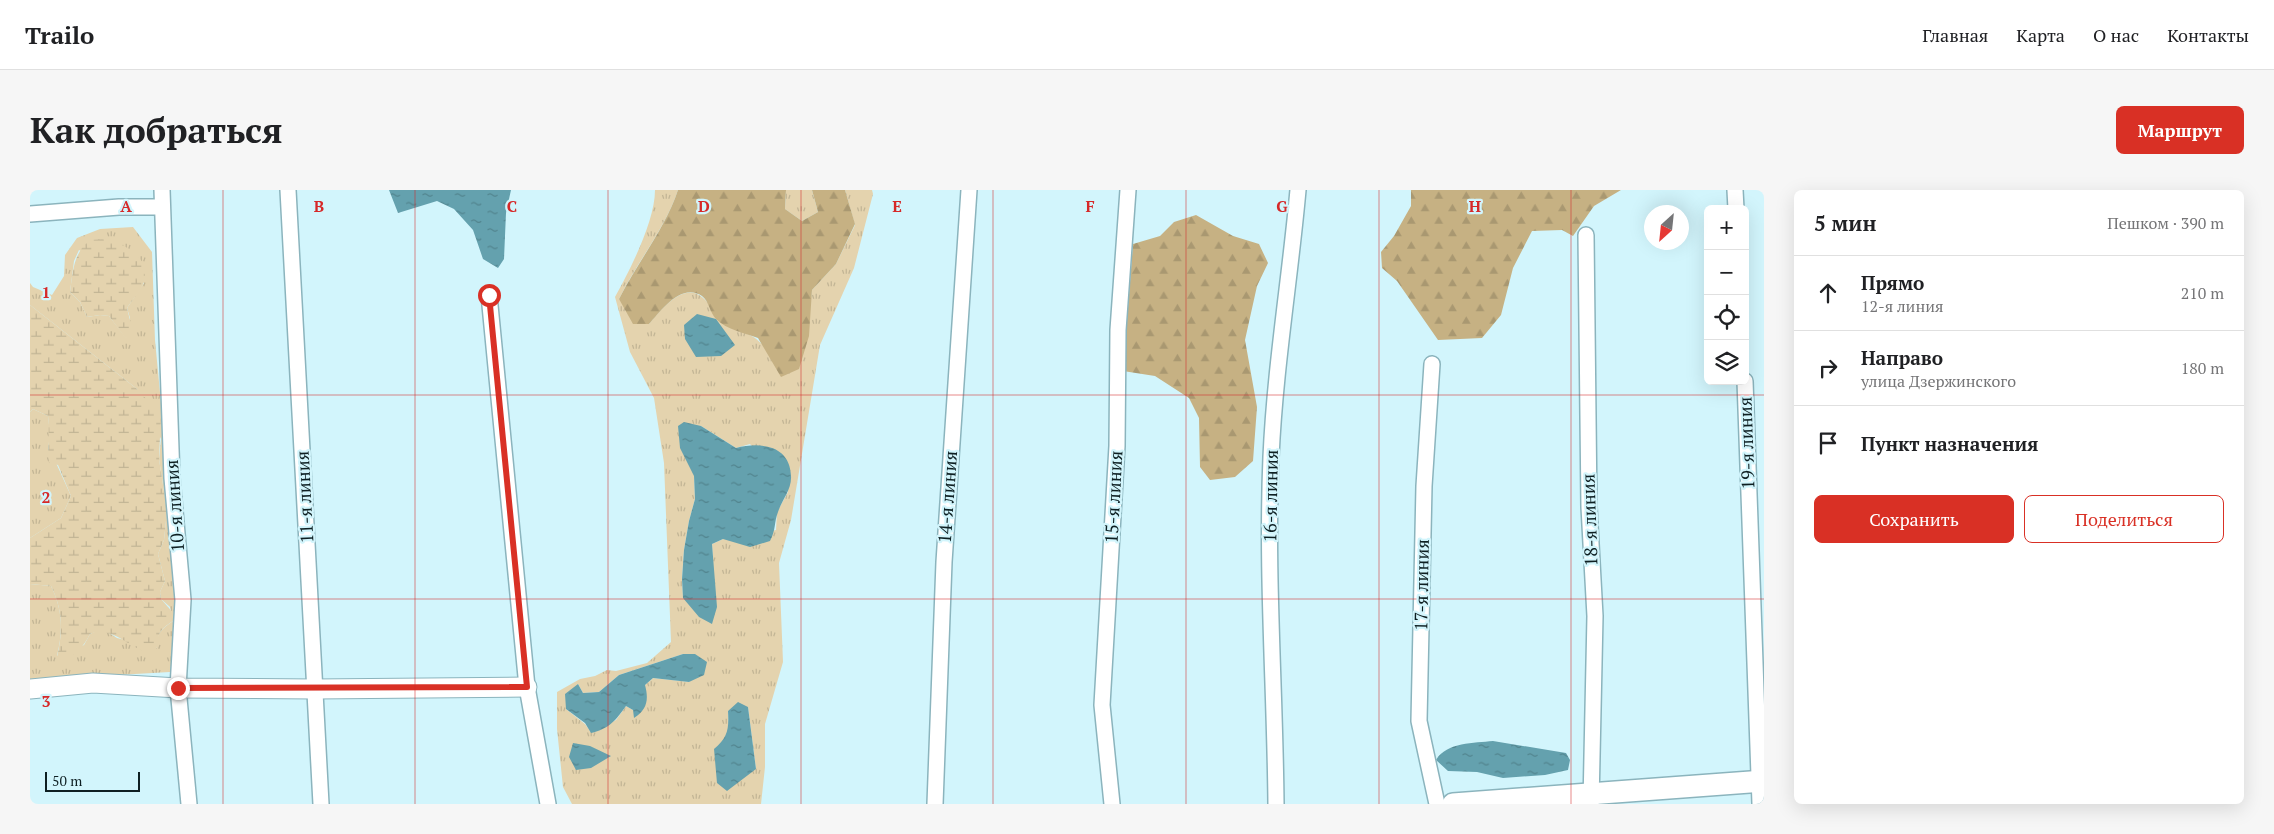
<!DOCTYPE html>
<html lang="ru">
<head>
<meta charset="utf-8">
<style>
  :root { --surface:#fff; --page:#f6f6f6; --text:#202124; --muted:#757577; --line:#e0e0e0; --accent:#d93025 }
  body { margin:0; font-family:"PT Serif",serif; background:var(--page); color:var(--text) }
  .controls { position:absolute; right:15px; top:15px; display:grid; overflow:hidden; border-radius:8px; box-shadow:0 5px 20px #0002 }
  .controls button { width:45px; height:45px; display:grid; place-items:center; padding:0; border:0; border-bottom:1px solid var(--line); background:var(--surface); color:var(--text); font:25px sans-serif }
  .compass { position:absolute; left:1614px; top:15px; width:45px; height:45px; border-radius:50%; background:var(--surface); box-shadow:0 5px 20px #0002; rotate:207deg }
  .scale { position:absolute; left:15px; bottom:12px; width:95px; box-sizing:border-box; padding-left:5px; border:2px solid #0e1f22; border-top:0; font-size:14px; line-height:18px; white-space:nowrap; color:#0e1f22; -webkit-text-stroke:4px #d2f5fc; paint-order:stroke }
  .stop { position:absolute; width:15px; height:15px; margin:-11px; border:4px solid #d93025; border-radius:50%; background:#fff }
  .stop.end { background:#d93025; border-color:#fff; box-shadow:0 1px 5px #0008 }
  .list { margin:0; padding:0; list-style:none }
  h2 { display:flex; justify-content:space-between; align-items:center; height:65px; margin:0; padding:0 20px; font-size:21px }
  h2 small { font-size:16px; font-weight:400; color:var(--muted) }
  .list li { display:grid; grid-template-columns:32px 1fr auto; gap:15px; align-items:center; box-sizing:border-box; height:75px; padding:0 20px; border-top:1px solid var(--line) }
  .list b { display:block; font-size:19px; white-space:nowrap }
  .list p { margin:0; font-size:16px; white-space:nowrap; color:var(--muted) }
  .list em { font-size:16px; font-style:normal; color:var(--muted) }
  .actions { display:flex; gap:10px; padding:15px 20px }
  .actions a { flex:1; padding:11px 0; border:1px solid var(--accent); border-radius:8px; text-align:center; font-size:18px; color:var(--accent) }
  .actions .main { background:var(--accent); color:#fff }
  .icon { flex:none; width:28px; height:28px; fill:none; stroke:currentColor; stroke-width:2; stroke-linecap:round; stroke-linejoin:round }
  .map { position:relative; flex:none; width:1734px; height:614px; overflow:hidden; border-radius:8px }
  header { display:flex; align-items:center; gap:30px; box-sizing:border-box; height:70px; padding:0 25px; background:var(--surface); border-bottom:1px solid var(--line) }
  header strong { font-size:24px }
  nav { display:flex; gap:28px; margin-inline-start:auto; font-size:18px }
  .intro { display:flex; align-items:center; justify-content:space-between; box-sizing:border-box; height:120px; padding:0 30px }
  h1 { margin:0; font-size:35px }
  .button { padding:12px 22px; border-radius:8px; background:var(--accent); color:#fff; font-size:18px; font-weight:700 }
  main { display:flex; gap:30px; padding:0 30px }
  aside { flex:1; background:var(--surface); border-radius:8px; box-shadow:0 5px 20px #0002 }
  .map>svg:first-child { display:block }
  .grass { fill:url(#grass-tufts); fill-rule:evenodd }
  .forest { fill:url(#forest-firs) }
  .wetland { fill:url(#wetland-marsh) }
  .water { fill:url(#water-ripples) }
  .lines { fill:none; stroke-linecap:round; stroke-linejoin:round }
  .minor-casing { stroke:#8bb4bd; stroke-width:18 }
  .tertiary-casing { stroke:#8bb4bd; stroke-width:21 }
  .secondary-casing { stroke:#8bb4bd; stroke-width:24 }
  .minor { stroke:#fff; stroke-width:15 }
  .tertiary { stroke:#fff; stroke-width:19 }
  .secondary { stroke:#fff; stroke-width:21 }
  .route { stroke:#d93025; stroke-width:6 }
  .grid { fill:none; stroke:#d62828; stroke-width:1; stroke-opacity:0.55 }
  .labels { text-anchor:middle; stroke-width:4.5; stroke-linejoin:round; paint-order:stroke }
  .street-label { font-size:18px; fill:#0e1f22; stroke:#d2f5fc }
  .grid-label { font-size:16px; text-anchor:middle; font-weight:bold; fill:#d62828; stroke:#d2f5fc; stroke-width:4.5; stroke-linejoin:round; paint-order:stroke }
</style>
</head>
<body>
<header>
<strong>Trailo</strong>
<nav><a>Главная</a><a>Карта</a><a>О нас</a><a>Контакты</a></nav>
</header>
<div class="intro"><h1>Как добраться</h1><a class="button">Маршрут</a></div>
<main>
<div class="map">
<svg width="1734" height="614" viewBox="0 0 1734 614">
  <defs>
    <pattern id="grass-tufts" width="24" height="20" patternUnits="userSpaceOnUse" patternTransform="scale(1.25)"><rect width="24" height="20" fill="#e4d3ae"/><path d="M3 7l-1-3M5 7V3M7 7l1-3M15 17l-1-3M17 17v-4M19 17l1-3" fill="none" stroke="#c2b595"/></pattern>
    <pattern id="forest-firs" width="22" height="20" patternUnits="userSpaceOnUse" patternTransform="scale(1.25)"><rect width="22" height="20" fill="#c6b183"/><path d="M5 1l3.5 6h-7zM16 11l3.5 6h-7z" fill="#a99871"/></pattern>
    <pattern id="wetland-marsh" width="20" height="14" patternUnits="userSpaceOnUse" patternTransform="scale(1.25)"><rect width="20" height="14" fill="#e4d3ae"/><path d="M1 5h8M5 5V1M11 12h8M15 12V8" fill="none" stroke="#c2b595"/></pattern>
    <pattern id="water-ripples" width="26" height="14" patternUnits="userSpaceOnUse" patternTransform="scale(1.25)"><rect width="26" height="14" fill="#64a1ae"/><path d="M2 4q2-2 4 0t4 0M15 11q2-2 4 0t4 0" fill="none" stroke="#51838d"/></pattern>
  </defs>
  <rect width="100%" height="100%" fill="#d2f5fc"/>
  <path class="grass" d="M625,0H648C635,39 607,72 589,109L619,134C630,121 653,91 672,107C682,114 683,127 694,134C715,147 722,139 738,162L780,116L782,100L806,74L825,35L815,0H842L843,4L824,78L790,155L761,330L749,373L753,472L735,534V577L731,614H542L533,597L527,539V502L550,489L565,486L577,480L586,481L617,473L641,452L634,273L624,208L600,162L585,107C600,80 625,31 625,0ZM671,236L706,258L720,254L758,302L747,322L746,340L693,349L682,354L683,372L653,408L652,388L654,360L659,331L665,309L664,286ZM653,464L660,492L623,488L615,495L603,520L596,516L586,530L561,542L555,534L536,519L548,494L553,503L569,502L589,485ZM718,517L726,579L694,550L699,540L698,521Z
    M756,0H782L788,22L772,31L755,19Z
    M103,37L122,62L125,150L150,413L140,482L0,490V394L21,396C33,420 33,441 27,466L54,455L60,444L69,440L76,441L87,448L127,458C126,444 131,439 143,431L140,417L131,409L130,402L135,391L128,364L134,350L137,321L129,269L131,249L107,199L0,115V93L3,97L22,105L34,86L35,65L47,48L70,39ZM49,60L114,93L97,118L100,128L96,148L79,126L70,125L57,127L50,112L40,102L44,71Z
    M3,219L18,226L20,244L18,259L27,275L41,306L31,328L0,348V222Z"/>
  <path class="forest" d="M648,0H756L755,19L772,31L788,22L782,0H815L825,34L806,74L782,100L779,146L769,179L751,187L728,148C715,143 697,140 686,129C680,123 679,111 672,106C651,92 631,121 619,134H603L589,109C607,73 635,39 648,0Z
    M1381,0H1591L1564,16L1543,46L1532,40L1502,41L1483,78L1471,125L1452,148L1408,150L1367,91L1352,78L1351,62L1364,46L1381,16Z
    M1166,25L1203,46L1229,54L1238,73L1227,96L1215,150L1227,217L1223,271L1205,287L1180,290L1170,277L1169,228L1159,208L1125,186L1093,181L1103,54L1130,46L1144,32Z"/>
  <path class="wetland" d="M72,49C92,52 121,66 114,91C112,100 102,110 97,118L102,138L96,149L79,126L70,125L57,127L50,112L40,102C43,81 43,65 59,50Z
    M0,115L107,199L131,225L129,269L137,321L134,350L128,364L135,391L130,402L131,409L145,425L143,431C121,445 133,447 124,465C102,461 83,435 60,444C54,456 45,467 31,470L27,467C33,441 33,420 21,396L0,394V348L31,328L41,306L28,275L19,273C17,257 20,242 18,226L3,219L0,222Z"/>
  <path class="water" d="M359,0H481L476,23L474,69L468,78L453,69L443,40L424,19L407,11L368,23Z
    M667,124L686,129L705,155L691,166L666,167L655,149L654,135Z
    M654,232L671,236L706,258C729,252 760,254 761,286C762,299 752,310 748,322C744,332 746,340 740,351L720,357L693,349L682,354L687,417L682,434L669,427L653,408L652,389L654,360L659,331L665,309L664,286L650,258L648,236Z
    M653,464H665L677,472L674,485L659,492L623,488L615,495C619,510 617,520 604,528L603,520L596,516C586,530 579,539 561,543L555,533L536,519L535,504L548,494L553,503L569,502L589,485Z
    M708,512L718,517L726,579L697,601L687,593L684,559C698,547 699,539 698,521Z
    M1463,551L1536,563L1540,570L1538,580L1515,585L1473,588L1447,582L1418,581L1406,570C1417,552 1444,553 1463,551Z
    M543,553L560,556L581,566L561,578L546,580L539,567Z"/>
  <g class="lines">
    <g class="minor-casing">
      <path id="minor" d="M132,0L142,288L153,410L148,498L159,614
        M258,0L291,614
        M1705,0L1706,19
        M0,24L89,17H132
        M1556,45L1559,317L1565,426L1561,613
        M459,105L497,497L518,614
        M1402,174L1394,296L1389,531L1407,614
        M1715,191L1730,614
        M905,614L914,372L939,0
        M1082,614L1072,515L1087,256L1088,140L1098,0
        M1246,614C1245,498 1236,383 1241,267C1245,177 1260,89 1268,0"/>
    </g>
    <g class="tertiary-casing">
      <path id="tertiary" d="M0,499L63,493L148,498L285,499L497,497"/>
    </g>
    <g class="secondary-casing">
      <path id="secondary" d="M1423,614L1734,591"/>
    </g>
    <use href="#minor" class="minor"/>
    <use href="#tertiary" class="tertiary"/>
    <use href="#secondary" class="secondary"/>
  </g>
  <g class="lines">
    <path class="route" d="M148,498L497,497L459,105"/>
  </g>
  <path class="grid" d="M193,0V614M385,0V614M578,0V614M771,0V614M963,0V614M1156,0V614M1349,0V614M1541,0V614M0,205H1734M0,409H1734"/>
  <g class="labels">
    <g class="street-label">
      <text transform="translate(1717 253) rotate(-92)" y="6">19-я линия</text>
      <text transform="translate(1241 306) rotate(-89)" y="6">16-я линия</text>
      <text transform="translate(275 307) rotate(-93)" y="6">11-я линия</text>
      <text transform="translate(918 307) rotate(-86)" y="6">14-я линия</text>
      <text transform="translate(1084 307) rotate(-87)" y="6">15-я линия</text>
      <text transform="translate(145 316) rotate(-94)" y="6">10-я линия</text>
      <text transform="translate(1560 330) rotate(-92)" y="6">18-я линия</text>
      <text transform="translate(1392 395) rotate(-89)" y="6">17-я линия</text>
    </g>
  </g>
  <g class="grid-label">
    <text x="96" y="22">A</text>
    <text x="289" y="22">B</text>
    <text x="482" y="22">C</text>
    <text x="674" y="22">D</text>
    <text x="867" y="22">E</text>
    <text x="1060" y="22">F</text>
    <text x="1252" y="22">G</text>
    <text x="1445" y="22">H</text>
    <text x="16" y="108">1</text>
    <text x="16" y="313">2</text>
    <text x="16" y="517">3</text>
  </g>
</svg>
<div class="controls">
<button>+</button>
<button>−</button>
<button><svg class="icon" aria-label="locate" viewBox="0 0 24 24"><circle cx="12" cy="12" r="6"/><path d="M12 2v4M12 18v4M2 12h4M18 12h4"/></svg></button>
<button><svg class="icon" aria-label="layers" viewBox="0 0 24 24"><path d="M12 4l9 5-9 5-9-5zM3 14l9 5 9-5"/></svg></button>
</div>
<svg class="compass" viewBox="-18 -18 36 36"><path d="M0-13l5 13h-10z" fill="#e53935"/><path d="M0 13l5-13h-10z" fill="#757577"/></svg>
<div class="scale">50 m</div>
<div class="stop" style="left:459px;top:105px"></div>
<div class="stop end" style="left:148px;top:498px"></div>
</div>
<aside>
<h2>5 мин<small>Пешком · 390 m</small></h2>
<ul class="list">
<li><svg class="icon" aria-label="ahead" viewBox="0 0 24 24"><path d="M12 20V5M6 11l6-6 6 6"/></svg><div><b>Прямо</b><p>12-я линия</p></div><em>210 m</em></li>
<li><svg class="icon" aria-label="right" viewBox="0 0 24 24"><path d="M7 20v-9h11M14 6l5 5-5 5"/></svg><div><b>Направо</b><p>улица Дзержинского</p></div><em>180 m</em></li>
<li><svg class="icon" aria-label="arrive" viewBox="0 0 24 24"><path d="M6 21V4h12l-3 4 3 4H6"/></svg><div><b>Пункт назначения</b></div></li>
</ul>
<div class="actions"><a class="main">Сохранить</a><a>Поделиться</a></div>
</aside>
</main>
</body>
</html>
